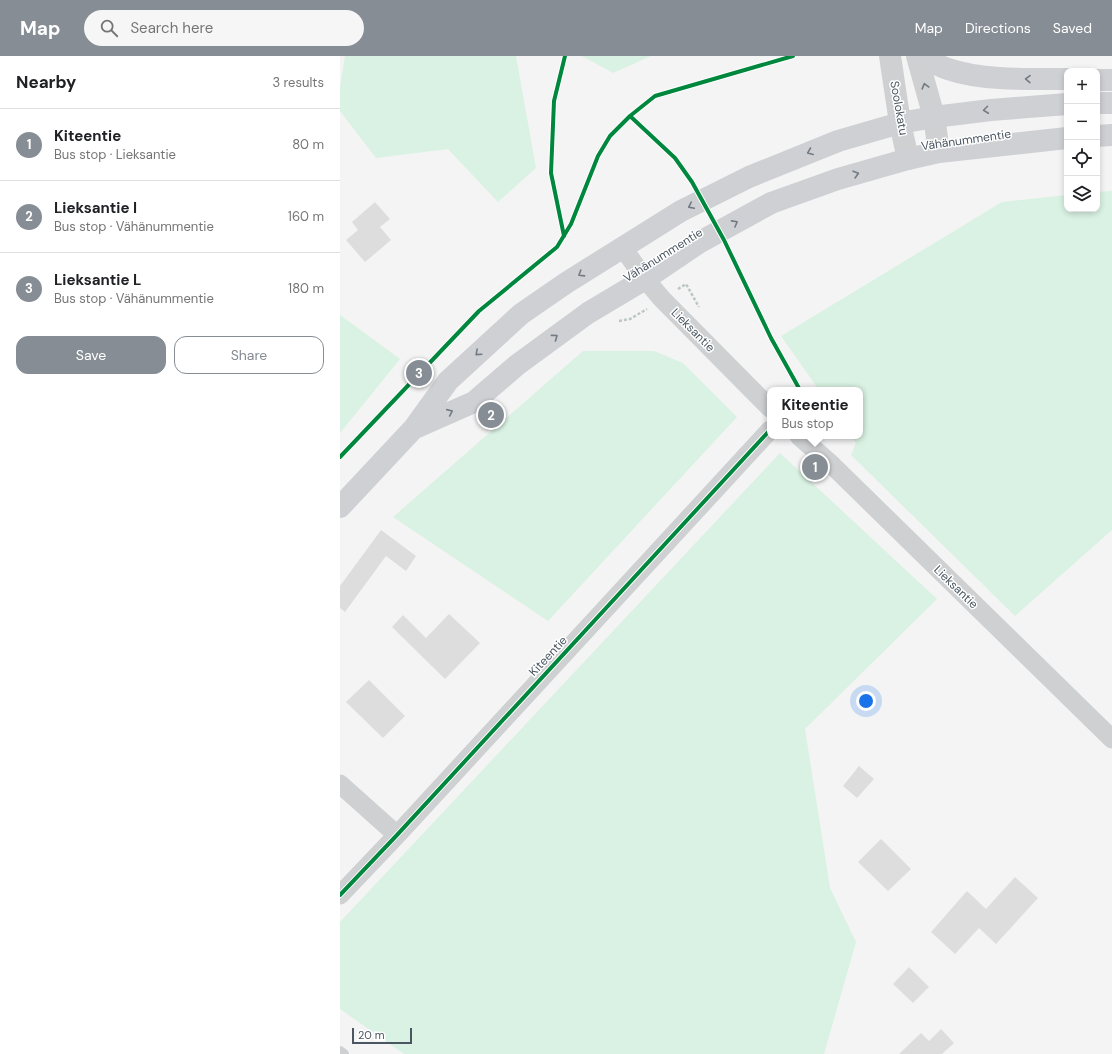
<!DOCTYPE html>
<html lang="en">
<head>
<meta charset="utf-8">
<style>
  :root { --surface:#fff; --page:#f6f6f6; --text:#202124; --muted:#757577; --line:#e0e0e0; --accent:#868d94 }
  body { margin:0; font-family:"DM Sans",sans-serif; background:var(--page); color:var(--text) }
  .controls { position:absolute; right:12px; top:12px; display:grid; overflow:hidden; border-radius:8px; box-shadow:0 2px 6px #0003 }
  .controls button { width:36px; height:36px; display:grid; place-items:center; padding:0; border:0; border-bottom:1px solid var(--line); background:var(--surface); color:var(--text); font:20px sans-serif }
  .scale { position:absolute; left:12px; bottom:10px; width:60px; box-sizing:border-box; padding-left:4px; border:2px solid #4a5661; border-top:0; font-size:11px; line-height:14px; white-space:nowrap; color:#4a5661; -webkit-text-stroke:3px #fff; paint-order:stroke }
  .you { position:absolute; left:526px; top:645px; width:14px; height:14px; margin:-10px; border:3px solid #fff; border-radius:50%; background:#1a73e8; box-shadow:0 0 0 6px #1a73e833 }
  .badge { display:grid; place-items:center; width:26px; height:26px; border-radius:50%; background:var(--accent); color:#fff; font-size:13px; font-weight:700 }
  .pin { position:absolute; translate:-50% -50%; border:2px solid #fff; box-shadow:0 1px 4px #0006 }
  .popup { position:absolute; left:427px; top:331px; width:96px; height:52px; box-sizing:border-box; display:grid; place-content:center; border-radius:8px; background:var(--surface); filter:drop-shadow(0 1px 3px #0005); font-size:13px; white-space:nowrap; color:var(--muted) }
  .popup b { font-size:15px; color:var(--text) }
  .popup::after { content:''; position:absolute; left:50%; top:100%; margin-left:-8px; border:8px solid transparent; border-top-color:var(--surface) }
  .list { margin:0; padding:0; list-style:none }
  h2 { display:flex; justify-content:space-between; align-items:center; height:52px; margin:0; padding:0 16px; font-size:17px }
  h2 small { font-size:13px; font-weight:400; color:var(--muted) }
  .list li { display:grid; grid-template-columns:26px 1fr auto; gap:12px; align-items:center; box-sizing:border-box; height:72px; padding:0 16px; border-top:1px solid var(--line) }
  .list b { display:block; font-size:15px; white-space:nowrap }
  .list p { margin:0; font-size:13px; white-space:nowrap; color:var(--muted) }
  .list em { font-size:13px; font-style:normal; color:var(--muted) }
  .actions { display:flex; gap:8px; padding:12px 16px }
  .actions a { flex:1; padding:9px 0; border:1px solid var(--accent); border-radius:12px; text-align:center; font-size:14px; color:var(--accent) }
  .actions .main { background:var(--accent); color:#fff }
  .icon { flex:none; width:22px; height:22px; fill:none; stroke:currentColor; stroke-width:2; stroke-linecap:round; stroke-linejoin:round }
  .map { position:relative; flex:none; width:772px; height:998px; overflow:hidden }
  header { display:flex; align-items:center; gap:24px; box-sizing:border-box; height:56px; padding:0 20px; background:var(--accent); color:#fff }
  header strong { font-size:19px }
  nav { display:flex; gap:22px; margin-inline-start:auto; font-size:14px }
  .search { width:280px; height:36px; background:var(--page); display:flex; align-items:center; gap:10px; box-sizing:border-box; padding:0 14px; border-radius:22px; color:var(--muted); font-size:15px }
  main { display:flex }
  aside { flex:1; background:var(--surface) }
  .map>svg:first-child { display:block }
  .green { fill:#d9f2e3 }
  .building { fill:#ddddde }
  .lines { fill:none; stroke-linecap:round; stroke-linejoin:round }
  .path { stroke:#bcc7c4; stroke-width:2.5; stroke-dasharray:3 2; stroke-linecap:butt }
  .service { stroke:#ced0d2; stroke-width:10 }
  .minor { stroke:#ced0d2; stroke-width:19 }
  .tertiary { stroke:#ced0d2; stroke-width:22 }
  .secondary { stroke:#ced0d4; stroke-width:22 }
  .cycleway-casing { stroke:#fff; stroke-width:6 }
  .cycleway { stroke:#00873e; stroke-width:4 }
  .oneway { stroke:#727b84 }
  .oneway2 { stroke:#727b83 }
  .labels { text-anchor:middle; stroke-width:3; stroke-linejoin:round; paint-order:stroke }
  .street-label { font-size:12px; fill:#4a5661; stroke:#fff }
</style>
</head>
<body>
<header>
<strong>Map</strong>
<div class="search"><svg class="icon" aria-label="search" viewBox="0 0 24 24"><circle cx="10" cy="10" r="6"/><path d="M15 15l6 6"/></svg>Search here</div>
<nav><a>Map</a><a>Directions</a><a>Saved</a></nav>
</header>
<main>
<aside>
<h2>Nearby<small>3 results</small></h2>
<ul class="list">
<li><span class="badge">1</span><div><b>Kiteentie</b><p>Bus stop · Lieksantie</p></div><em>80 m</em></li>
<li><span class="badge">2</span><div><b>Lieksantie I</b><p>Bus stop · Vähänummentie</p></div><em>160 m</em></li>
<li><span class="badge">3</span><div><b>Lieksantie L</b><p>Bus stop · Vähänummentie</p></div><em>180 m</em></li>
</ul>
<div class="actions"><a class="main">Save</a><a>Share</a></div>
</aside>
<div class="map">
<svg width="772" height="998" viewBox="0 0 772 998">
  <rect width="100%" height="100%" fill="#f4f4f4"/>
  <path class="green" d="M5,0H176L196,112L158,146L108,93L36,102L0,55V31Z
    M242,0H311L273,17Z
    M772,135V474L675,560L511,399L516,387L511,380H520V334H479L441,280L662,146L727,139V153H757V136Z
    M0,259L60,303L0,377Z
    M243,295H314L343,307L397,361L208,565L53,461Z
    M440,397L597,543L465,673L490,832L516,886L484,998H64L0,953V866Z"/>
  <path class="building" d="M35,146L50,163L40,171L51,184L25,206L6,184L18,174L12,166Z
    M41,474L76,500L66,515L46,500L5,556L0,552V530Z
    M109,558L140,587L105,623L52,571L63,559L86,582Z
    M29,624L65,660L43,682L6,646Z
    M519,710L534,723L517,742L503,730Z
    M541,783L571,813L548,835L518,806Z
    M675,821L698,842L656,888L639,872L615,898L591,876L627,835L646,853Z
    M569,911L589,931L573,947L553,928Z
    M601,973L614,987L602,998H559L581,977L589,985Z"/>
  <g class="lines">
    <path class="path" d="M338,233L346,228L359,251
      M279,265L290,263L307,253"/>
    <path class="service" d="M0,995L4,998"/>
    <path class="minor" d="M283,192L305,223L322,243L430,352
      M459,380L492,409L772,683
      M0,728L57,779
      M0,839L57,779L430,374"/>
    <path class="tertiary" d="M550,0L560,67L568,103
      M577,0L594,61L599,96"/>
    <path class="secondary" d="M580,0C589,4 599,10 608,13C643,25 690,23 727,23
      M757,24H772
      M757,47H772
      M757,80L772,79
      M75,372L134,346L177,309L248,257L305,223L360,186L431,147L498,123L568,103L599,96L727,82
      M0,451L74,372L108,325L181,258L226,227L341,155L409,121L498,85L560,67L594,61L651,54L727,48"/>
    <g class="cycleway-casing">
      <path id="cycleway" d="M290,60L335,102L352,126L384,184L431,282L460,334
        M224,180L211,117L214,45L225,0
        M0,401L139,255L217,191L231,168L258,100L270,80L290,60L315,40L453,0
        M0,839L57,779L430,374"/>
    </g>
    <use href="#cycleway" class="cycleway"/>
  </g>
  <defs><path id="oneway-chevron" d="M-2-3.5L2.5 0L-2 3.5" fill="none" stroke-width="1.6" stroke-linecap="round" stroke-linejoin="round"/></defs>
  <g class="oneway">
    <use href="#oneway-chevron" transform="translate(688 23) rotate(-179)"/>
    <use href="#oneway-chevron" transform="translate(646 54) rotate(173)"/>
    <use href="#oneway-chevron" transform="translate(470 96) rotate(158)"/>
    <use href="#oneway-chevron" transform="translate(516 118) rotate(-16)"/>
    <use href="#oneway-chevron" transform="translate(351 150) rotate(154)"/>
    <use href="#oneway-chevron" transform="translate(395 167) rotate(-29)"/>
    <use href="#oneway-chevron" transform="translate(241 218) rotate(148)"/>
    <use href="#oneway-chevron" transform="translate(215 281) rotate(-36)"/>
    <use href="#oneway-chevron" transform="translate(138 297) rotate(138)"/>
    <use href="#oneway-chevron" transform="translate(110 356) rotate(-24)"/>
  </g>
  <use class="oneway2" href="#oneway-chevron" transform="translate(585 30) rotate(-105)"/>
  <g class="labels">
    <g class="street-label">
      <text transform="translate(559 52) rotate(80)" y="4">Soolokatu</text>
      <text transform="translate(626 84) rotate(-8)" y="4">Vähänummentie</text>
      <text transform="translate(323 199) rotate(-32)" y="4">Vähänummentie</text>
      <text transform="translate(353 274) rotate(45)" y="4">Lieksantie</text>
      <text transform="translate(616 531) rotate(44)" y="4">Lieksantie</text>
      <text transform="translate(208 600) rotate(-47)" y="4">Kiteentie</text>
    </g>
  </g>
</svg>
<div class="controls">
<button>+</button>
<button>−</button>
<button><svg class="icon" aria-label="locate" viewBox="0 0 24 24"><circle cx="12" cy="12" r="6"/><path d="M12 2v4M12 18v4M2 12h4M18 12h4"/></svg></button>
<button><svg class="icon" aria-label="layers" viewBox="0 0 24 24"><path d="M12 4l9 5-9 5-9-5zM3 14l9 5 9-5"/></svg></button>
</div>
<div class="scale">20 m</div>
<div class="you"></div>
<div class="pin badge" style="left:475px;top:411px">1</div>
<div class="popup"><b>Kiteentie</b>Bus stop</div>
<div class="pin badge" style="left:151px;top:359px">2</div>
<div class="pin badge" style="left:79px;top:317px">3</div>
</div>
</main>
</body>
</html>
